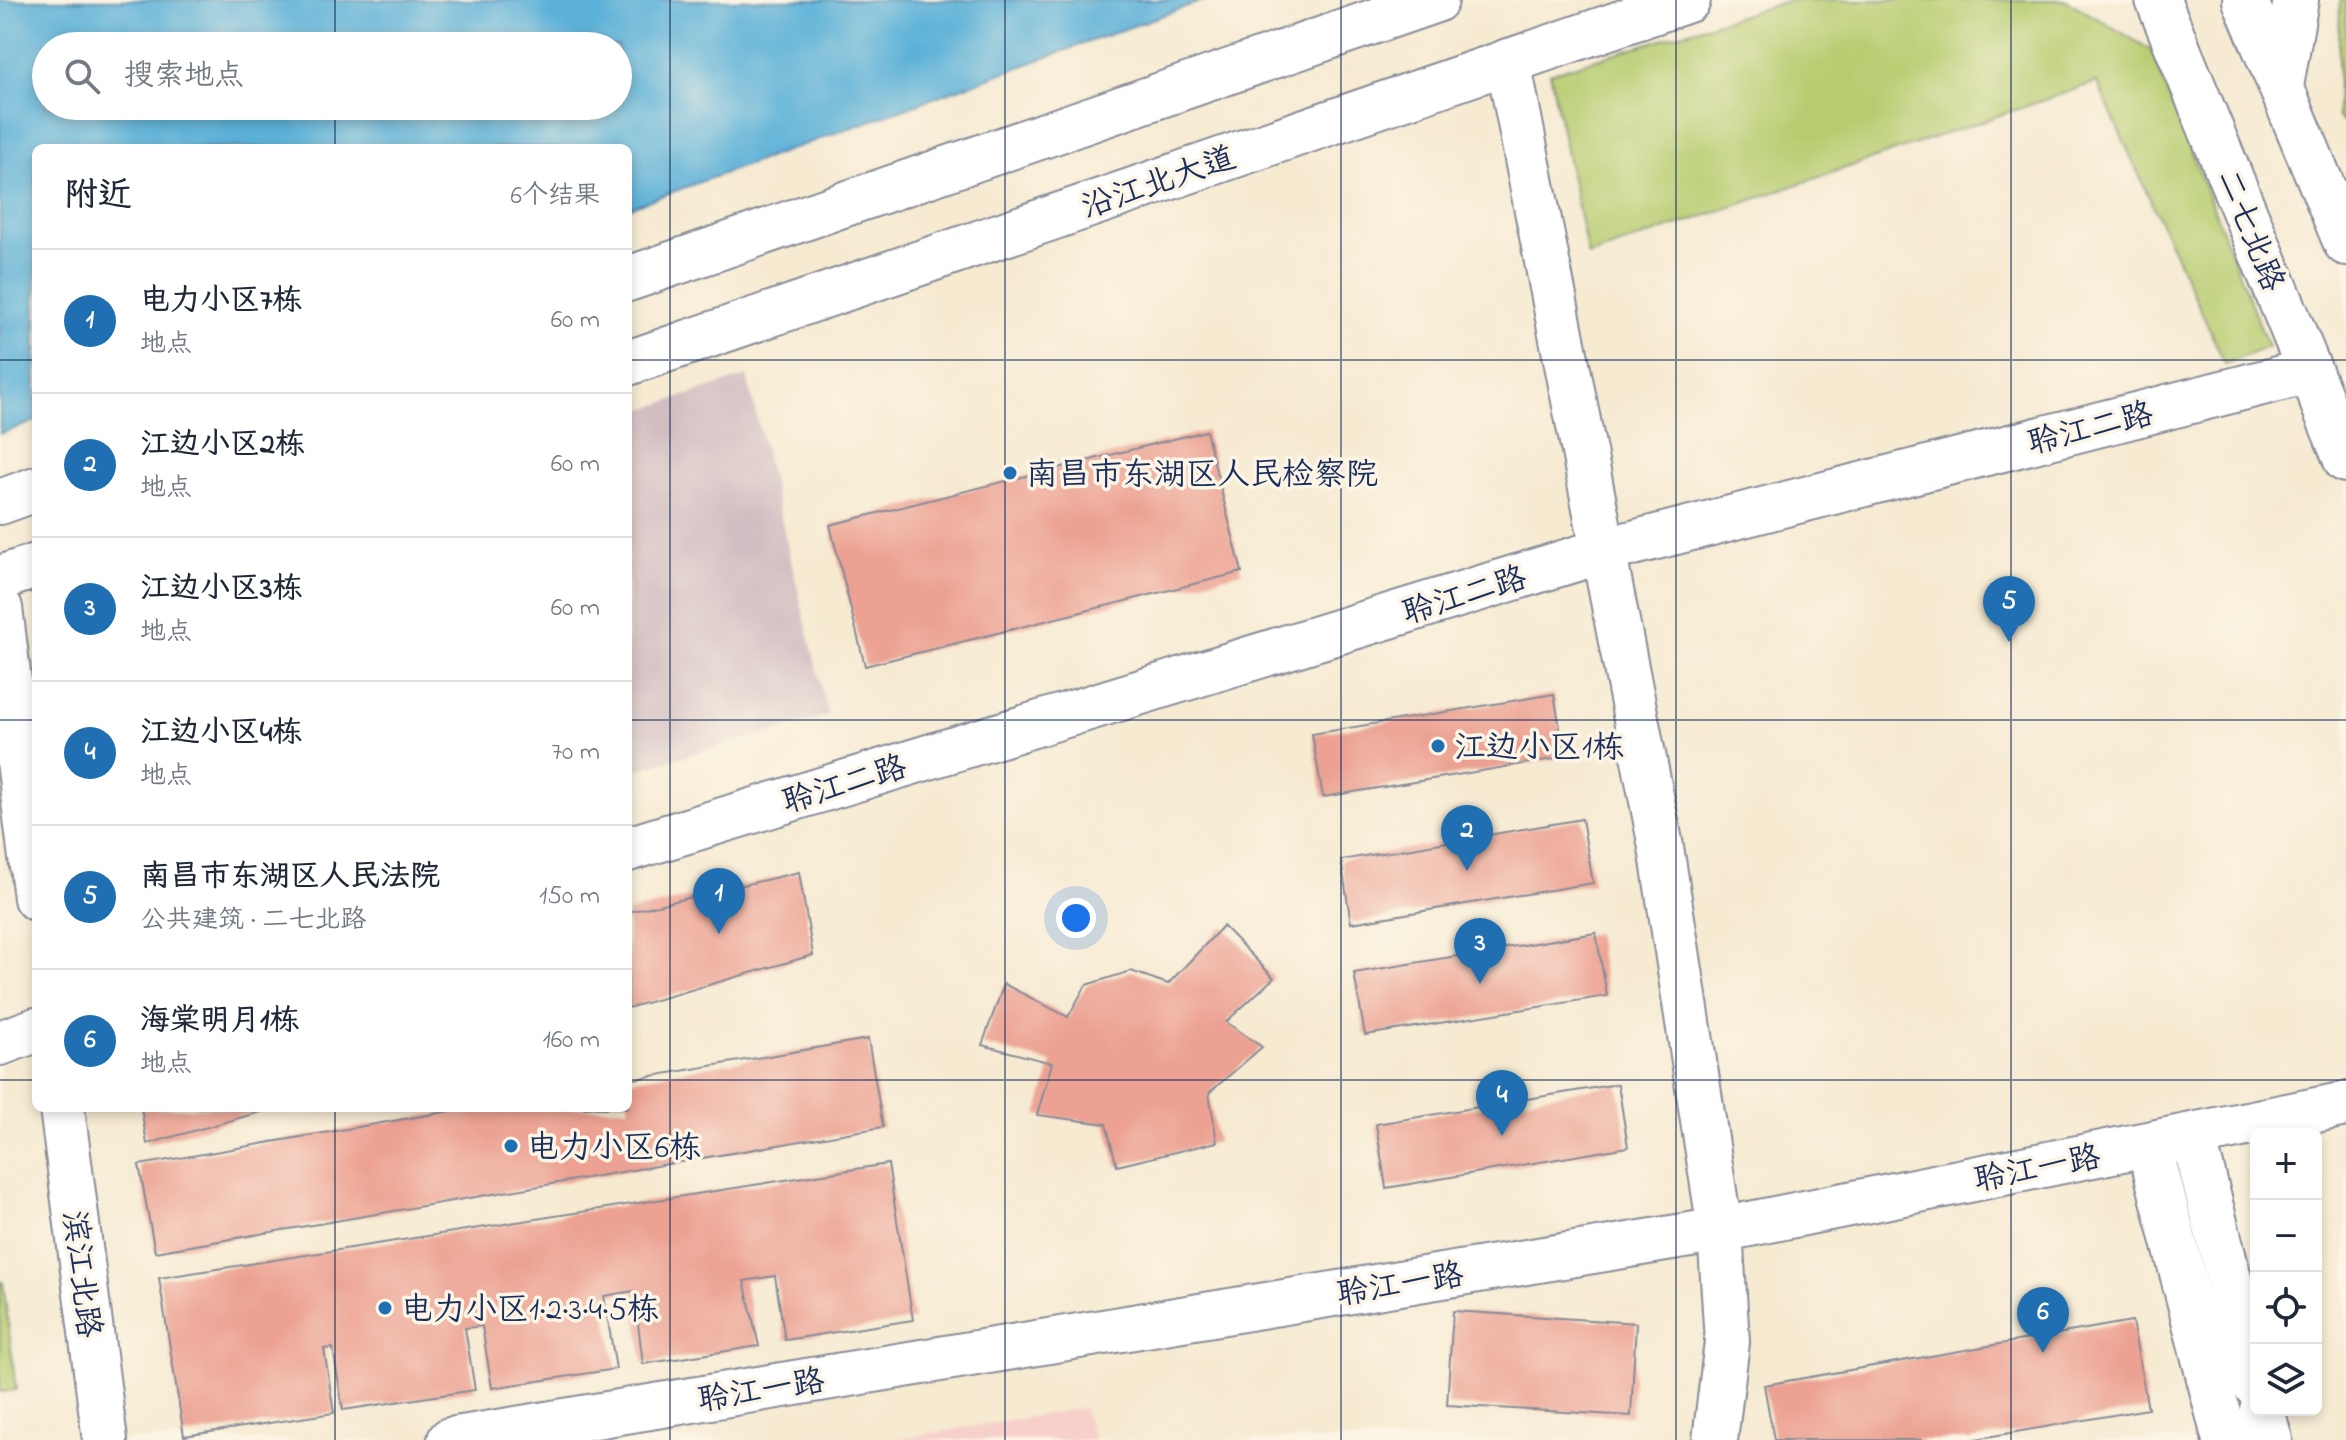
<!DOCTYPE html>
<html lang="zh">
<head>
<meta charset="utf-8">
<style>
  :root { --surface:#fff; --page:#f6f6f7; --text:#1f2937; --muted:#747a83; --line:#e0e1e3; --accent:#1f6fb2 }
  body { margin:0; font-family:"Indie Flower","LXGW WenKai TC",sans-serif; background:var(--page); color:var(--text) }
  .controls { position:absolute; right:24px; bottom:24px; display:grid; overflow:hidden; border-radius:12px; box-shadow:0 4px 12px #0003 }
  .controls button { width:72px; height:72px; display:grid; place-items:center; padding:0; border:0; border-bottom:2px solid var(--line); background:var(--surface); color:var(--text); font:40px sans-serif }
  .you { position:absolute; left:1076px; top:918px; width:28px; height:28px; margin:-20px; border:6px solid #fff; border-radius:50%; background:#1a73e8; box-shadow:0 0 0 12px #1a73e833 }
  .badge { display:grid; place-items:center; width:52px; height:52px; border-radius:50%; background:var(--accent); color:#fff; font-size:26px; font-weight:700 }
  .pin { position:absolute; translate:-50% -66px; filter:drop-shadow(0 2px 4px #0008) }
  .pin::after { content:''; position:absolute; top:42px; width:28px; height:24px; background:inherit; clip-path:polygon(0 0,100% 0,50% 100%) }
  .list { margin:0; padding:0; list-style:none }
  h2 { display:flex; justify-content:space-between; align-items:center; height:104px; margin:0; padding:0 32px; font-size:34px }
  h2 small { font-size:26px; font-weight:400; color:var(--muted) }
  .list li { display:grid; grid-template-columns:52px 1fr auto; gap:24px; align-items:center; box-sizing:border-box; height:144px; padding:0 32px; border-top:2px solid var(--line) }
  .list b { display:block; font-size:30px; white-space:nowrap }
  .list p { margin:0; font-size:26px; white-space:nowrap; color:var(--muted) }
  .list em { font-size:26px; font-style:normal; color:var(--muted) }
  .icon { flex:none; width:44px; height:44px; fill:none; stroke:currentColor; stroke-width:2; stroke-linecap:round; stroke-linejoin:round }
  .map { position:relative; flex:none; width:2346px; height:1440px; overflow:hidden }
  .search { position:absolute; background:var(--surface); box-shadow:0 4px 12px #0003; left:32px; top:32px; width:600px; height:88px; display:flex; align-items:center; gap:20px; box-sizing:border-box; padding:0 28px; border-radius:44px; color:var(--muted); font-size:30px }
  .panel { position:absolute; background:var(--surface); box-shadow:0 4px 12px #0003; left:32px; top:144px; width:600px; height:968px; border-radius:12px }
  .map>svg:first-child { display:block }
  .built { fill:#f7d0ca }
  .industrial { fill:#d2bec2 }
  .green { fill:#b7cc70; stroke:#697e67; stroke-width:2 }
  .water { fill:#5bb1d8; stroke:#3b709b; stroke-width:2; fill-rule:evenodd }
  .building { fill:#eca192 }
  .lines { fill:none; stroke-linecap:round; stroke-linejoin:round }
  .minor-casing { stroke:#888c98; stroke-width:48 }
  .major-casing { stroke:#888c98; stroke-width:48 }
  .minor { stroke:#fff; stroke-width:44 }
  .major { stroke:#fff; stroke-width:44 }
  .grid { fill:none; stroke:#1b2f5e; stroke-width:2; stroke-opacity:0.55 }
  .poi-dot { fill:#1f6fb2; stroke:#fcf5e5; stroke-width:3 }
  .labels { text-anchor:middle; stroke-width:7; stroke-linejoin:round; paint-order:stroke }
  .street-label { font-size:32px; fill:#1b2f5e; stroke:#fcf5e5 }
  .poi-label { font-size:32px; fill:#1b2f5e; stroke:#fcf5e5; text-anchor:start }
</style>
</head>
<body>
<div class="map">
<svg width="2346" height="1440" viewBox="0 0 2346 1440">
  <rect width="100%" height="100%" fill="#fcf5e5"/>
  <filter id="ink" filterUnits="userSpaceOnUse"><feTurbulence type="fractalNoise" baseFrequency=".0125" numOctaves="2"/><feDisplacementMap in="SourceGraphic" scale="16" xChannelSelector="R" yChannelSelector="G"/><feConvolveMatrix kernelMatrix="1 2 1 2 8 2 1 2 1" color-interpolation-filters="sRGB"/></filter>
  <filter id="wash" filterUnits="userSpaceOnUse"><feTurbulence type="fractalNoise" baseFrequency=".006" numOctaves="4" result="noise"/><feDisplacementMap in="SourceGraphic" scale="32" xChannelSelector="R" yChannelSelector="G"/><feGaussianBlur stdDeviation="1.8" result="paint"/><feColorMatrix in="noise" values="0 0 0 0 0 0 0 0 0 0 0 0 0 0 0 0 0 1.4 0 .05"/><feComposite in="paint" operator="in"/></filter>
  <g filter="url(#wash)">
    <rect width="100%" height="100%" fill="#f6ead1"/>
    <path class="built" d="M1083,1408L1094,1440H891Z"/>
    <path class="industrial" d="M747,376L828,716L628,772V414Z"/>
    <path class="green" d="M1792,0H2066L2151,50L2268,347L2225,364L2097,82L1588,256L1550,73Z
      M2340,0H2346V125L2337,116Z
      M0,1282H3L16,1390L0,1392Z"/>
    <path class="water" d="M0,0H1205L628,208V148H36V421L0,434ZM46,46H618V106H46Z"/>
    <g id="blocks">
      <path class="building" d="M1206,431L1242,572L865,666L830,525Z
        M1554,694L1565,757L1323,797L1312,734Z
        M1582,819L1593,883L1351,923L1341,860Z
        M799,872L813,955L628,1008V912Z
        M1223,926L1274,978L1226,1022L1262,1047L1209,1093L1217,1142L1117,1166L1106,1124L1037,1115L1052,1063L982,1045L1004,984L1068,1017L1086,985L1131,971L1168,984Z
        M1596,933L1607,996L1365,1035L1354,973Z
        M868,1039L883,1127L155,1252L139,1165L468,1108H628V1080Z
        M1618,1084L1628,1147L1386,1188L1376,1124Z
        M141,1108H271V1109L147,1144Z
        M888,1164L913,1320L785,1340L775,1276L744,1281L759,1346L643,1364L634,1291L604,1296L616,1369L492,1388L482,1326L465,1328L475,1390L343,1410L333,1348L324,1349L334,1413L184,1436L159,1278Z
        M1453,1311L1636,1323L1631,1416L1447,1405Z
        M2132,1321L2148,1409L1970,1440H1774L1764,1385Z"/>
    </g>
  </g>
  <g filter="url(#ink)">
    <use href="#blocks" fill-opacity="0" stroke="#888c98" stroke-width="2"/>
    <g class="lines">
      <g class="minor-casing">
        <path id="minor" d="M1508,61L1661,847L1720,1230L1727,1342L1715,1440
          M0,608L36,898
          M628,849L1605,550L2309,371
          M0,1043L36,1030
          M62,1108L105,1440
          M2193,1135L2256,1386
          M2149,1144L2225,1440
          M2262,1410L2270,1440
          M450,1440L1720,1230L2346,1104"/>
      </g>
      <g class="major-casing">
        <path id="major" d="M2158,0L2346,460
          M2245,0L2346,243
          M2281,86L2296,0
          M628,279L1436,0
          M628,363L1688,0
          M0,502L36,489
          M0,578L36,566"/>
      </g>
      <use href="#minor" class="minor"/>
      <use href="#major" class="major"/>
    </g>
  </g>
  <path class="grid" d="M335,0V46M670,0V1440M1005,0V1440M1341,0V1440M1676,0V1440M2011,0V1440M335,106V148M0,360H36M628,360H2346M0,720H36M628,720H2346M0,1080H36M628,1080H2346M335,1108V1440"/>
  <g class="poi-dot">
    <circle cx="1010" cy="473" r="8"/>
    <circle cx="1438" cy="746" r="8"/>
    <circle cx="511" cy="1146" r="8"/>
    <circle cx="385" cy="1308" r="8"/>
  </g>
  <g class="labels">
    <g class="street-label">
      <text transform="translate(1158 181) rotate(-19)" y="11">沿江北大道</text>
      <text transform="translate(2252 230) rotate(68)" y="11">二七北路</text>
      <text transform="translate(2090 427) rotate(-14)" y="11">聆江二路</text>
      <text transform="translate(1464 594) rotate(-17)" y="11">聆江二路</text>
      <text transform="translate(844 783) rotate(-17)" y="11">聆江二路</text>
      <text transform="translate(2037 1167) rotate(-11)" y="11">聆江一路</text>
      <text transform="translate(83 1274) rotate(83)" y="11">滨江北路</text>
      <text transform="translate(1400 1283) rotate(-9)" y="11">聆江一路</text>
      <text transform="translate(761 1389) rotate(-9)" y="11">聆江一路</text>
    </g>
    <g class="poi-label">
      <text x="1026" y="484">南昌市东湖区人民检察院</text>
      <text x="1454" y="757">江边小区1栋</text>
      <text x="527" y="1157">电力小区6栋</text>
      <text x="401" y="1319">电力小区1·2·3·4·5栋</text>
    </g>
  </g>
</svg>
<div class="controls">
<button>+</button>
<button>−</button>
<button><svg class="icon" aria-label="locate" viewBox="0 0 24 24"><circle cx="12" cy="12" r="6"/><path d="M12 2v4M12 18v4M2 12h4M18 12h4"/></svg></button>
<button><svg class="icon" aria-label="layers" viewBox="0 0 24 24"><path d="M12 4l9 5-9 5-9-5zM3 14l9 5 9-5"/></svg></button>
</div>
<div class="you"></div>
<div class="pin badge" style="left:719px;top:934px">1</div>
<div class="pin badge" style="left:1467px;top:871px">2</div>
<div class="pin badge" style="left:1480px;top:984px">3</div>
<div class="pin badge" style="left:1502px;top:1136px">4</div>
<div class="pin badge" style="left:2009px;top:642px">5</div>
<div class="pin badge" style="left:2043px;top:1353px">6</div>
<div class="search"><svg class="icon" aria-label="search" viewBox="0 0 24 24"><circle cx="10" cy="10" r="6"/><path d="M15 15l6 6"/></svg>搜索地点</div>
<section class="panel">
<h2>附近<small>6个结果</small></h2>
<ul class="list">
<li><span class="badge">1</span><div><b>电力小区7栋</b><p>地点</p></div><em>60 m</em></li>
<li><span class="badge">2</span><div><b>江边小区2栋</b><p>地点</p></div><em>60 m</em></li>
<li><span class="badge">3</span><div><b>江边小区3栋</b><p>地点</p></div><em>60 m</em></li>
<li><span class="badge">4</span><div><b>江边小区4栋</b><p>地点</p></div><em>70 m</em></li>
<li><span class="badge">5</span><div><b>南昌市东湖区人民法院</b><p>公共建筑 · 二七北路</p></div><em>150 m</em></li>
<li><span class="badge">6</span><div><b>海棠明月1栋</b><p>地点</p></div><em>160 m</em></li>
</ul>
</section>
</div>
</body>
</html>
